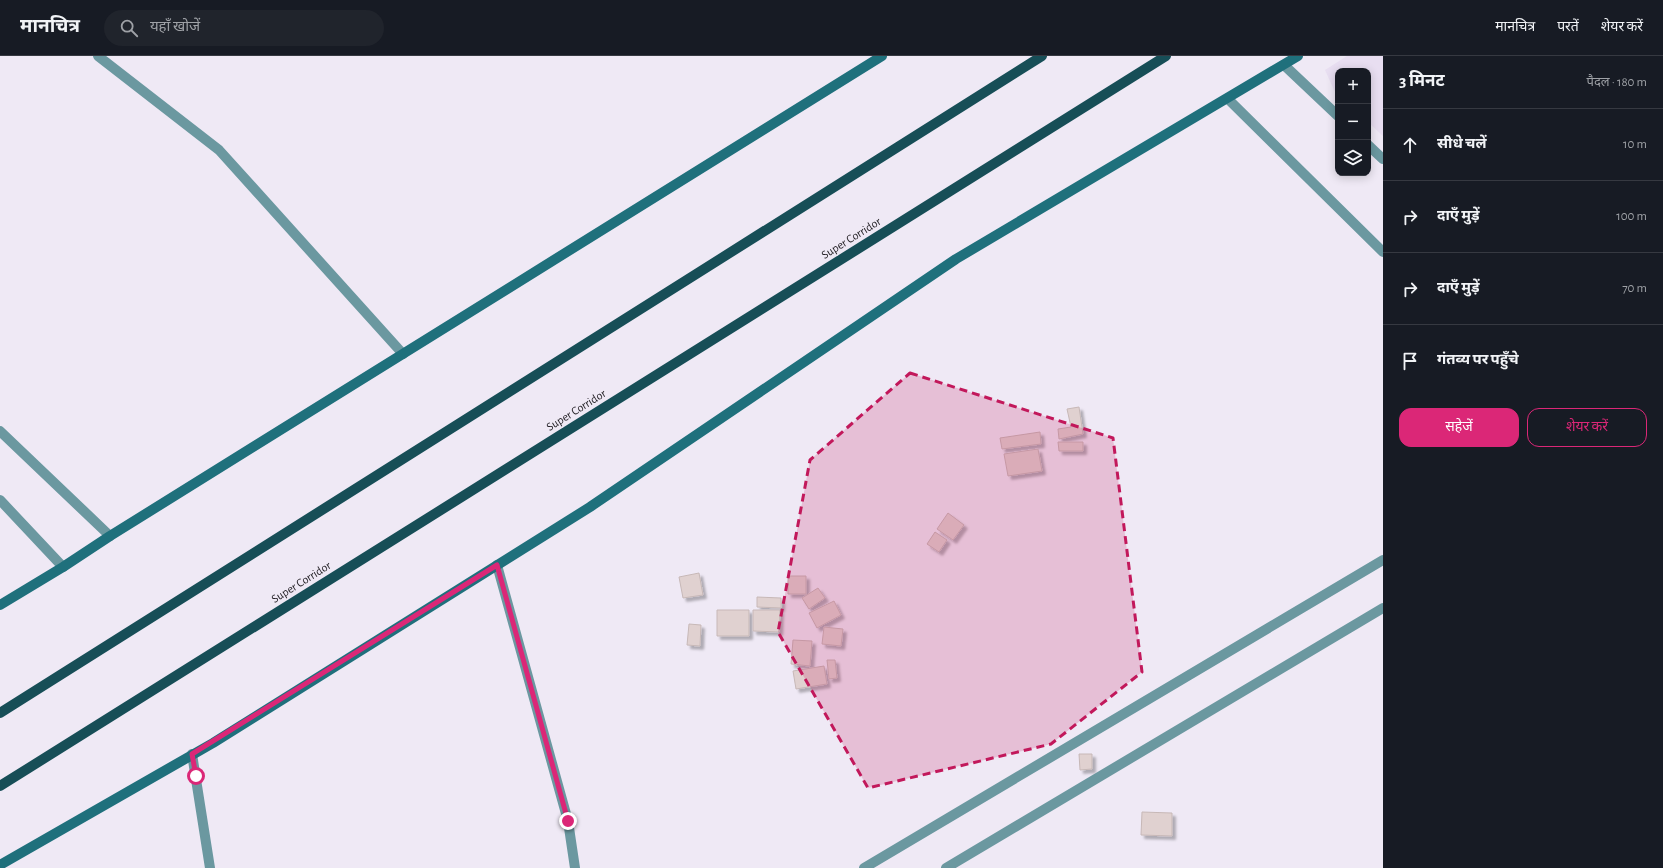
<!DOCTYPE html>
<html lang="hi">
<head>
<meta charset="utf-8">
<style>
  :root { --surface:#171b24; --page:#20242c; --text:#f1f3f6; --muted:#9ea1a6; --line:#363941; --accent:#db2777 }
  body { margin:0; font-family:"Alegreya Sans","Noto Sans Devanagari",sans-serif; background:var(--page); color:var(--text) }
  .controls { position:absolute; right:12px; top:12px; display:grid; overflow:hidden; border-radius:8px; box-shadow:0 2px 10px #0003 }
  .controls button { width:36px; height:36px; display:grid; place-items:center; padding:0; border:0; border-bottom:1px solid var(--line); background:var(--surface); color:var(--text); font:20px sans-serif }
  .stop { position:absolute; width:12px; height:12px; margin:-9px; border:3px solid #db2777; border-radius:50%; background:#fff }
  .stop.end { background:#db2777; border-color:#fff; box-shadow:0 1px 4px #0008 }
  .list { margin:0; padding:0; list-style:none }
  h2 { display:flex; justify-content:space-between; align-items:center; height:52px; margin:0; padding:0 16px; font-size:17px }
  h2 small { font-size:13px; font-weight:400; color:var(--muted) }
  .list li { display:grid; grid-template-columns:26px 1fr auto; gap:12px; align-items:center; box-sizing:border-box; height:72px; padding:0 16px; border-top:1px solid var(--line) }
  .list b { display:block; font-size:15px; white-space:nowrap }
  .list em { font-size:13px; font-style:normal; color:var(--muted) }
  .actions { display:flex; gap:8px; padding:12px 16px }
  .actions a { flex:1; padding:9px 0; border:1px solid var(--accent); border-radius:12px; text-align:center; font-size:14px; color:var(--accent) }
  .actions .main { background:var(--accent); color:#fff }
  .icon { flex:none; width:22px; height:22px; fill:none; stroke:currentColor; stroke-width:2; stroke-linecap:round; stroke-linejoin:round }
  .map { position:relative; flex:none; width:1383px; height:812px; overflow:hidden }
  header { display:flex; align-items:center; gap:24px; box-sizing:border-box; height:56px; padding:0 20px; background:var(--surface); border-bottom:1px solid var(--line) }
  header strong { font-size:19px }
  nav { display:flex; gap:22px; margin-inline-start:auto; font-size:14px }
  .search { width:280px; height:36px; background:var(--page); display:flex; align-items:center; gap:10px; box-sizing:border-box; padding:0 14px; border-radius:22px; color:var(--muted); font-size:15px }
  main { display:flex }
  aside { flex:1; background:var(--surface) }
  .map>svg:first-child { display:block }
  .built { fill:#e8def1 }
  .building { fill:#e0d1d0; stroke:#c7b8b7; filter:url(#shadow) }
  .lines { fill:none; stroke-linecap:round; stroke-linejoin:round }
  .street { stroke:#6b98a0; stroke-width:10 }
  .secondary { stroke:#1f707c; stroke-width:10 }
  .primary { stroke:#174e57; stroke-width:10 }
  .route { stroke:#db2777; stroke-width:5 }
  .marked { fill:#c2185b; fill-opacity:0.2; stroke:#c2185b; stroke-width:3; stroke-dasharray:8 5; stroke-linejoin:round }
  .labels { text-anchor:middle; stroke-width:3; stroke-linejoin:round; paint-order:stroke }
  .street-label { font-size:12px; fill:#272429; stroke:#efe9f5 }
</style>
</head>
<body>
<header>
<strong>मानचित्र</strong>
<div class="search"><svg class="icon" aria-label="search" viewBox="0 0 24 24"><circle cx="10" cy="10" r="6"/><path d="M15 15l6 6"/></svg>यहाँ खोजें</div>
<nav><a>मानचित्र</a><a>परतें</a><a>शेयर करें</a></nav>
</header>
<main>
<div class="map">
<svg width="1383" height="812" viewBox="0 0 1383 812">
  <defs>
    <filter id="shadow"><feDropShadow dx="3.5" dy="3.5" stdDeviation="1" flood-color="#0004"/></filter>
  </defs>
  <rect width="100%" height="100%" fill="#efe9f5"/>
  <path class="built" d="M1347,0H1383V80L1368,66V15H1338V37L1334,34L1325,14Z"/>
  <path class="building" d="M1079,351L1083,378L1059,383L1058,373L1071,371L1067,353Z
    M1040,376L1041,388L1002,393L1000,382Z
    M1058,386H1083V395H1059Z
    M1038,393L1042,415L1008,420L1004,398Z
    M948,457L964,469L953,484L937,473Z
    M935,476L947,484L939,496L927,488Z
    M699,517L703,539L683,542L679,521Z
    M788,520H806V538H788Z
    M818,532L825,542L809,553L802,542Z
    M757,541L781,542V552L757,551Z
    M834,545L841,559L817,572L809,557Z
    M717,554H749V580H717Z
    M753,554H780L779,576L753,575Z
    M689,568L701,569L700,590L687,589Z
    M824,571L843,573L841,590L822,588Z
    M793,584L812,585L810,610L791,608Z
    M827,604H835L837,622L829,623Z
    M824,610L827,628L796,633L793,615Z
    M1079,698H1092V713L1080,714Z
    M1142,756L1172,757V780L1141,779Z"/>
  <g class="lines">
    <path class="street" d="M98,0L219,94L403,298
      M1284,9L1338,60
      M1228,43L1383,196
      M1368,89L1383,103
      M0,375L110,480
      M0,444L63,511
      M497,509L568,765L575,812
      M192,698L210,812
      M864,812L1383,504
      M946,812L1383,552"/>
    <path class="secondary" d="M0,549L63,511L110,480L882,0
      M0,809L213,687L590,451L956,203L1298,0"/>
    <path class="primary" d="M0,657L1042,0
      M0,730L1166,0"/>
  </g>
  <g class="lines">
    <path class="route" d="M196,720L192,698L497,509L568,765"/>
  </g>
  <path class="marked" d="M910,317L1113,382L1142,616L1051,688L868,732L778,576L810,404Z"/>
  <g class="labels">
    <g class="street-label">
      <text transform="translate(851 182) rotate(-32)" y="4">Super Corridor</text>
      <text transform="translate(576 354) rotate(-32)" y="4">Super Corridor</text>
      <text transform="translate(301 526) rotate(-32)" y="4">Super Corridor</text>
    </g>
  </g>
</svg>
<div class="controls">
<button>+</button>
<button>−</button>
<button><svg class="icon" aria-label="layers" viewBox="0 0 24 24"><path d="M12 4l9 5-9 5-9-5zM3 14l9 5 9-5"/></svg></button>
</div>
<div class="stop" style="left:196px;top:720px"></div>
<div class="stop end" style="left:568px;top:765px"></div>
</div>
<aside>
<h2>3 मिनट<small>पैदल · 180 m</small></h2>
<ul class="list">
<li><svg class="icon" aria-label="ahead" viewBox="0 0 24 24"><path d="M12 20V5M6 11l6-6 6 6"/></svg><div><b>सीधे चलें</b></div><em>10 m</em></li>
<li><svg class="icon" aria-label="right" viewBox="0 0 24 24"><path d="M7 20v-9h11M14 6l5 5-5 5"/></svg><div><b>दाएँ मुड़ें</b></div><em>100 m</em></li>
<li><svg class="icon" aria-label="right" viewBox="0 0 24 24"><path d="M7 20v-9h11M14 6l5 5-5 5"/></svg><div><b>दाएँ मुड़ें</b></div><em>70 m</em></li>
<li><svg class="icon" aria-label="arrive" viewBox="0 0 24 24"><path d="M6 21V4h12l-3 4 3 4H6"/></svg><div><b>गंतव्य पर पहुँचे</b></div></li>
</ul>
<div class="actions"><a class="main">सहेजें</a><a>शेयर करें</a></div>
</aside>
</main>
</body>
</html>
